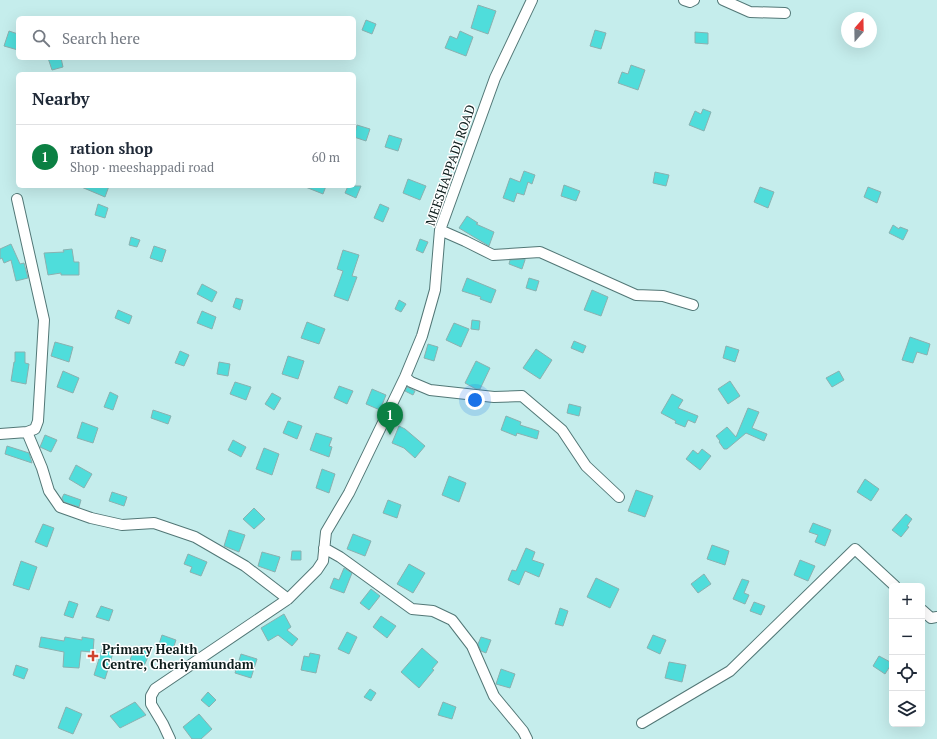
<!DOCTYPE html>
<html lang="en">
<head>
<meta charset="utf-8">
<style>
  :root { --surface:#fff; --page:#f6f6f7; --text:#1f2937; --muted:#747a83; --line:#e0e1e3; --accent:#0b8043 }
  body { margin:0; font-family:"PT Serif",serif; background:var(--page); color:var(--text) }
  .controls { position:absolute; right:12px; bottom:12px; display:grid; overflow:hidden; border-radius:6px; box-shadow:0 4px 16px #0002 }
  .controls button { width:36px; height:36px; display:grid; place-items:center; padding:0; border:0; border-bottom:1px solid var(--line); background:var(--surface); color:var(--text); font:20px sans-serif }
  .compass { position:absolute; left:841px; top:12px; width:36px; height:36px; border-radius:50%; background:var(--surface); box-shadow:0 4px 16px #0002; rotate:20deg }
  .you { position:absolute; left:475px; top:400px; width:14px; height:14px; margin:-10px; border:3px solid #fff; border-radius:50%; background:#1a73e8; box-shadow:0 0 0 6px #1a73e833 }
  .badge { display:grid; place-items:center; width:26px; height:26px; border-radius:50%; background:var(--accent); color:#fff; font-size:13px; font-weight:700 }
  .pin { position:absolute; translate:-50% -33px; filter:drop-shadow(0 1px 2px #0008) }
  .pin::after { content:''; position:absolute; top:21px; width:14px; height:12px; background:inherit; clip-path:polygon(0 0,100% 0,50% 100%) }
  .list { margin:0; padding:0; list-style:none }
  h2 { display:flex; justify-content:space-between; align-items:center; height:52px; margin:0; padding:0 16px; font-size:17px }
  h2 small { font-size:13px; font-weight:400; color:var(--muted) }
  .list li { display:grid; grid-template-columns:26px 1fr auto; gap:12px; align-items:center; box-sizing:border-box; height:64px; padding:0 16px; border-top:1px solid var(--line) }
  .list b { display:block; font-size:15px; white-space:nowrap }
  .list p { margin:0; font-size:13px; white-space:nowrap; color:var(--muted) }
  .list em { font-size:13px; font-style:normal; color:var(--muted) }
  .icon { flex:none; width:22px; height:22px; fill:none; stroke:currentColor; stroke-width:2; stroke-linecap:round; stroke-linejoin:round }
  .map { position:relative; flex:none; width:937px; height:739px; overflow:hidden }
  .search { position:absolute; background:var(--surface); box-shadow:0 4px 16px #0002; left:16px; top:16px; width:340px; height:44px; display:flex; align-items:center; gap:10px; box-sizing:border-box; padding:0 14px; border-radius:6px; color:var(--muted); font-size:15px }
  .panel { position:absolute; background:var(--surface); box-shadow:0 4px 16px #0002; left:16px; top:72px; width:340px; height:116px; border-radius:6px }
  .map>svg:first-child { display:block }
  .building { fill:#4fdddb; stroke:#8ab1b0 }
  .lines { fill:none; stroke-linecap:round; stroke-linejoin:round }
  .minor-casing { stroke:#527776; stroke-width:12 }
  .minor { stroke:#fff; stroke-width:10 }
  .poi-dot { fill:#d0442e; stroke:#fff; stroke-width:1.5 }
  .labels { text-anchor:middle; stroke-width:3; stroke-linejoin:round; paint-order:stroke }
  .street-label { font-size:13px; fill:#0e1e1d; stroke:#fff }
  .poi-label { font-size:13px; font-weight:bold; fill:#0e1e1d; stroke:#fff; text-anchor:start }
</style>
</head>
<body>
<div class="map">
<svg width="937" height="739" viewBox="0 0 937 739">
  <rect width="100%" height="100%" fill="#c5edec"/>
  <path class="building" d="M478,5L496,11L488,34L471,28Z
    M366,20L376,24L372,34L362,30Z
    M595,30L606,33L601,49L590,46Z
    M9,31L18,34V50L4,46Z
    M460,31L473,37L466,56L445,48L450,36L457,39Z
    M695,32L708,33V44L695,43Z
    M48,58H61L63,67L52,70Z
    M631,65L645,70L638,90L618,83L622,72L628,74Z
    M703,109L711,112L704,131L689,125L695,111L701,114Z
    M357,125L370,129L366,141L354,137Z
    M389,135L402,139L398,151L385,147Z
    M524,171L535,175L532,184L528,182L524,195L517,193L514,202L503,198L510,178L520,182Z
    M655,172L669,175L666,186L653,183Z
    M408,179L426,186L420,200L403,193Z
    M564,185L580,191L576,201L561,196Z
    M79,186H109L105,197Z
    M303,186H326L323,194Z
    M348,186H361L356,198L345,193Z
    M760,187L774,192L768,208L754,202Z
    M868,187L881,192L877,203L864,197Z
    M98,204L108,208L105,218L95,215Z
    M380,204L389,208L383,222L374,218Z
    M467,216L478,223L476,224L494,232L489,246L459,228Z
    M893,225L899,229L900,227L908,230L903,240L889,233Z
    M131,237L140,240L137,247L129,245Z
    M420,239L428,242L423,253L416,250Z
    M11,244L20,264L24,263L28,278L16,281L11,260L4,263L2,258L0,259V249Z
    M154,246L166,250L162,262L150,258Z
    M72,249L74,262H79V275H61V273L48,275L44,253L64,252L63,250Z
    M343,250L359,255L352,276L357,277L348,301L334,296L343,271L337,269Z
    M510,260L525,259V260L522,269L509,264Z
    M467,278L496,290L491,303L480,299L481,297L462,291Z
    M529,278L539,281L536,291L526,288Z
    M202,284L217,292L212,302L197,294Z
    M592,290L608,297L601,316L584,310Z
    M236,298L243,300L240,310L233,307Z
    M399,300L406,304L401,312L395,309Z
    M118,310L132,316L129,324L115,318Z
    M202,311L216,317L212,329L197,323Z
    M472,320L480,321L479,330L471,329Z
    M307,322L325,329L319,344L301,338Z
    M454,323L469,329L461,347L446,340Z
    M910,337L930,344L927,355L917,352L913,363L902,360Z
    M574,341L586,346L583,353L571,348Z
    M55,342L73,347L69,362L51,356Z
    M428,344L438,347L434,361L424,358Z
    M726,346L739,350L735,362L723,358Z
    M536,349L552,360L540,379L523,368Z
    M180,351L189,355L184,366L175,363Z
    M15,352H25V363L29,364L26,384L11,381L14,362H15Z
    M288,356L304,361L298,379L282,374Z
    M476,361L490,368L480,389H476L465,383Z
    M219,362L230,364L228,376L217,374Z
    M63,371L79,378L73,393L57,387Z
    M839,371L844,380L832,387L826,378Z
    M730,381L740,396L728,404L718,389Z
    M235,382L251,387L246,400L230,394Z
    M339,386L353,391L347,404L334,398Z
    M407,387L415,391L413,395L405,391Z
    M372,389L386,395L380,410L366,404Z
    M110,392L118,396L113,410L104,407Z
    M272,393L281,398L274,410L265,404Z
    M672,394L683,400L678,408L698,416L695,423L688,420L685,427L675,423L676,421L661,413Z
    M569,404L581,407L579,416L567,413Z
    M748,408L759,412L752,428L767,434L764,441L746,433L727,449H724L719,442L720,441L716,436L727,427L736,437Z
    M153,410L171,416L168,424L151,418Z
    M506,416L521,422L520,425L539,431L537,439L517,433L516,436L501,430Z
    M288,421L302,426L297,439L283,433Z
    M82,422L98,428L93,443L77,438Z
    M399,426L405,429L425,446L415,458L404,448L392,443Z
    M316,433L332,438L329,446L332,447L329,457L310,450Z
    M45,435L57,440L51,452L40,447Z
    M233,440L246,447L241,457L228,450Z
    M7,446L29,453L32,463L5,454Z
    M264,448L279,454L272,475L256,469Z
    M702,449L711,456L700,470L686,459L693,450L698,454Z
    M76,465L92,474L84,488L69,479Z
    M322,469L335,474L329,493L316,488Z
    M449,476L466,483L459,502L442,495Z
    M865,479L879,489L871,501L857,492Z
    M636,490L653,496L645,517L628,511Z
    M112,492L127,497L124,506L109,501Z
    M64,494L81,500L79,507L64,502L62,498Z
    M388,500L401,505L397,518L383,513Z
    M254,508L265,519L254,529L243,519Z
    M906,514L912,519L907,526L909,527L901,537L892,530Z
    M813,523L831,530L825,546L815,542L818,535L809,532Z
    M43,524L54,528L47,547L35,542Z
    M229,530L245,535L239,552L224,546Z
    M353,534L371,541L365,556L347,549Z
    M712,545L729,551L725,565L707,559Z
    M526,548L535,552L532,560L544,564L539,577L525,571L519,585L508,580L512,570L516,571Z
    M292,551H301V560H291Z
    M262,552L280,557L275,572L258,566Z
    M188,554L207,562L201,576L190,572L192,567L184,564Z
    M800,560L815,566L808,581L794,575Z
    M21,561L37,567L29,590L13,585Z
    M409,564L425,573L413,593L397,584Z
    M344,568L352,573L344,593L330,588L334,578L339,580Z
    M704,574L711,584L698,593L691,584Z
    M596,578L619,589L610,608L587,597Z
    M742,579L749,581L744,593L749,595L745,604L733,599Z
    M371,589L380,596L369,610L360,603Z
    M69,601L78,604L73,618L64,615Z
    M754,602L765,606L761,615L750,611Z
    M101,606L113,610L109,621L96,617Z
    M560,608L568,611L563,626L555,624Z
    M284,614L291,627L287,630L298,639L292,646L278,635L268,641L261,628Z
    M381,616L396,626L387,638L373,627Z
    M347,632L357,637L349,654L338,649Z
    M162,635L176,640L172,652L158,647Z
    M653,635L666,640L660,654L647,648Z
    M41,637L64,641L65,637L82,640V637L94,639L93,652L81,651L79,668L63,667L64,652L39,647Z
    M481,637L491,640L486,653L481,651L478,644Z
    M135,646L150,652L144,666L130,660Z
    M422,648L438,662L432,669L434,670L419,688L401,672Z
    M102,649L113,653L105,679L94,675Z
    M310,653L320,655L316,673L301,670L304,656L309,657Z
    M241,654L257,659L251,678L235,673Z
    M879,656L892,663L885,674L873,666Z
    M669,662L686,665L682,682L665,678Z
    M16,665L28,669L24,679L13,675Z
    M501,669L515,674L510,688L496,684Z
    M370,689L376,693L371,701L364,697Z
    M208,692L216,700L209,707L201,700Z
    M135,702L146,715L120,728L110,716Z
    M443,702L456,707L452,719L438,715Z
    M66,707L82,714L73,734L58,728Z
    M199,714L212,729L201,739H192L183,727Z"/>
  <g class="lines">
    <g class="minor-casing">
      <path id="minor" d="M684,0L690,2L694,0
        M723,0L750,12L785,13
        M17,199L44,320L38,421L35,429L27,432
        M440,230L465,241L493,255L540,252L636,295L663,296L693,305
        M405,377L411,382L430,390L494,397L522,396L562,430L586,466L619,497
        M0,434L27,432L42,468L49,491L60,507L91,518L122,525L154,523L195,537L245,566L288,599
        M324,548L340,557L412,609L433,611L452,620L472,646L494,696L523,731L527,739
        M922,610L931,618L937,617
        M642,723L730,671L855,549L895,586
        M170,739L163,724L151,704V696L155,689L288,599L317,570L323,561L326,532L349,493L405,377L422,336L435,290L440,230L495,78L532,0"/>
    </g>
    <use href="#minor" class="minor"/>
  </g>
  <path class="poi-dot" d="M91 650h4v4h4v4h-4v4h-4v-4h-4v-4h4z"/>
  <g class="labels">
    <g class="street-label">
      <text transform="translate(450 165) rotate(-71)" y="5">MEESHAPPADI ROAD</text>
    </g>
    <g class="poi-label">
      <text x="102" y="654">Primary Health<tspan x="102" dy="15">Centre, Cheriyamundam</tspan></text>
    </g>
  </g>
</svg>
<div class="controls">
<button>+</button>
<button>−</button>
<button><svg class="icon" aria-label="locate" viewBox="0 0 24 24"><circle cx="12" cy="12" r="6"/><path d="M12 2v4M12 18v4M2 12h4M18 12h4"/></svg></button>
<button><svg class="icon" aria-label="layers" viewBox="0 0 24 24"><path d="M12 4l9 5-9 5-9-5zM3 14l9 5 9-5"/></svg></button>
</div>
<svg class="compass" viewBox="-18 -18 36 36"><path d="M0-13l5 13h-10z" fill="#e53935"/><path d="M0 13l5-13h-10z" fill="#747a83"/></svg>
<div class="you"></div>
<div class="pin badge" style="left:390px;top:435px">1</div>
<div class="search"><svg class="icon" aria-label="search" viewBox="0 0 24 24"><circle cx="10" cy="10" r="6"/><path d="M15 15l6 6"/></svg>Search here</div>
<section class="panel">
<h2>Nearby<small></small></h2>
<ul class="list">
<li><span class="badge">1</span><div><b>ration shop</b><p>Shop · meeshappadi road</p></div><em>60 m</em></li>
</ul>
</section>
</div>
</body>
</html>
